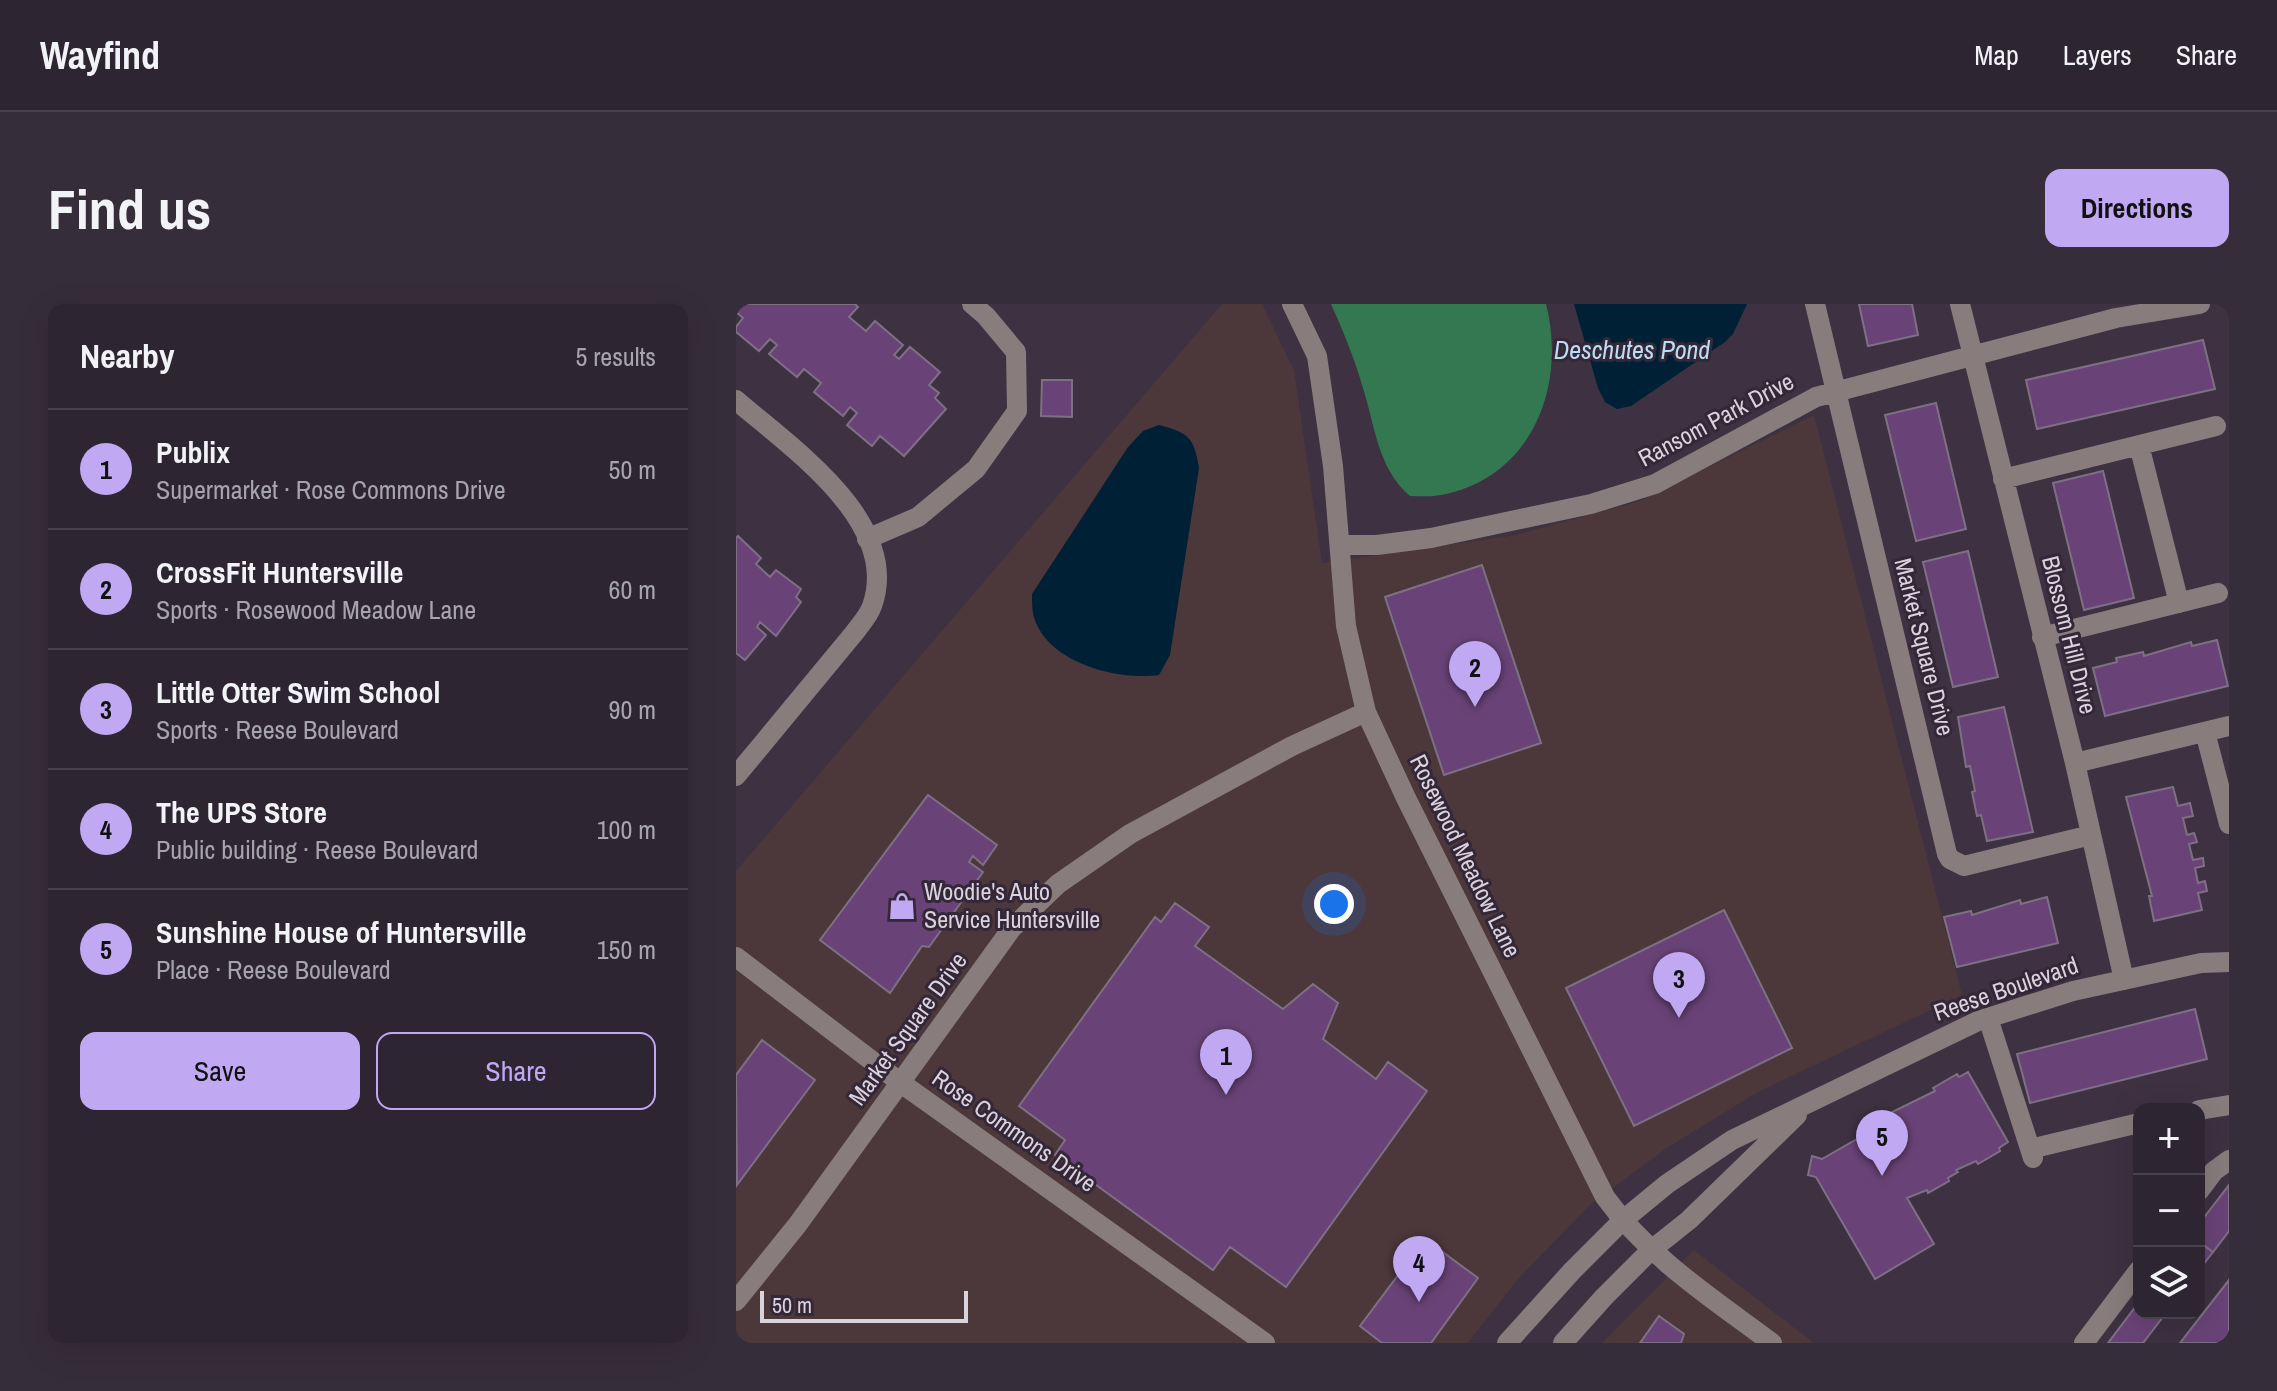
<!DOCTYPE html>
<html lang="en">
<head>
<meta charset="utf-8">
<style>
  :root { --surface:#2e2532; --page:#362d3a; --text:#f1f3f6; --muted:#a7a5ac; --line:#49424d; --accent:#c1a8f3 }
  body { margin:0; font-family:"Archivo Narrow",sans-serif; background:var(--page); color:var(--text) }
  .controls { position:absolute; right:24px; bottom:24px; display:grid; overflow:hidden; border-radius:16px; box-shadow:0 8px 32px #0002 }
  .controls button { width:72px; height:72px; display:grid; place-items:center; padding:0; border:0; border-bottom:2px solid var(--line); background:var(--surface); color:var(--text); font:40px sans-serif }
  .scale { position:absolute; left:24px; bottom:20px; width:208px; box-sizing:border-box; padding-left:8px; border:4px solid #dad2dd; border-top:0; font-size:22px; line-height:28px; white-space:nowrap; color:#dad2dd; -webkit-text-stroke:6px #332738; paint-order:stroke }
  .you { position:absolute; left:598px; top:600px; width:28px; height:28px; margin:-20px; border:6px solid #fff; border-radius:50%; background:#1a73e8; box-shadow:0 0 0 12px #1a73e833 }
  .badge { display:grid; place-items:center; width:52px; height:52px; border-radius:50%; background:var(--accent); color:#111; font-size:26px; font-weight:700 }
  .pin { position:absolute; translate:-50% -66px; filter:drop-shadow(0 2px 4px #0008) }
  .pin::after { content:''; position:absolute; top:42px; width:28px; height:24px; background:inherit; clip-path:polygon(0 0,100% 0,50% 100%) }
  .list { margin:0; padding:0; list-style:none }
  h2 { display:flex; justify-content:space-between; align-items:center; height:104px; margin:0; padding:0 32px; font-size:34px }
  h2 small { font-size:26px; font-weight:400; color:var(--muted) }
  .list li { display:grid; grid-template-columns:52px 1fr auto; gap:24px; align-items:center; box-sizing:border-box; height:120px; padding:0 32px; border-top:2px solid var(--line) }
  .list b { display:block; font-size:30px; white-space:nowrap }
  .list p { margin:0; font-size:26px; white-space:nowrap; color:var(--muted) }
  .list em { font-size:26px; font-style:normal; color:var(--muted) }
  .actions { display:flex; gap:16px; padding:24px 32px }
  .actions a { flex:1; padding:18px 0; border:2px solid var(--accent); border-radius:16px; text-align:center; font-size:28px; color:var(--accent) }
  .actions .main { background:var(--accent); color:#111 }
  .icon { flex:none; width:44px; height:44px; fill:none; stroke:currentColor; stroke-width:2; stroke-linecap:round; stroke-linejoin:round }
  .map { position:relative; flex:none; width:1493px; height:1039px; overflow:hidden; border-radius:16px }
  header { display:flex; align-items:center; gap:48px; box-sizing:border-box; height:112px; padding:0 40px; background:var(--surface); border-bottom:2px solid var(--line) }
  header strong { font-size:38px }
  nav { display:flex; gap:44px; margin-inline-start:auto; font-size:28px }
  .intro { display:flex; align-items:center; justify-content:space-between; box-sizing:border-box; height:192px; padding:0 48px }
  h1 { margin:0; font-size:56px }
  .button { padding:20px 36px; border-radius:16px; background:var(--accent); color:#111; font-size:28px; font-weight:700 }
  main { display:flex; gap:48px; padding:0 48px }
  aside { flex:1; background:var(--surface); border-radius:16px; box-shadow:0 8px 32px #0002 }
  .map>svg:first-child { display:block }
  .commercial { fill:#4c373b }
  .forest { fill:#347852 }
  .water { fill:#002135 }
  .building { fill:#694377; stroke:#7e7084; stroke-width:2 }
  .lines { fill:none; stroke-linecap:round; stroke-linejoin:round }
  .minor { stroke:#887c7d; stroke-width:20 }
  .labels { text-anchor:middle; stroke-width:6; stroke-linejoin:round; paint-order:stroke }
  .street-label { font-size:24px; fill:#dad2dd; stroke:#332738 }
  .poi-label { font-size:24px; fill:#dad2dd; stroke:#332738; text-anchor:start }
  .water-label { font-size:26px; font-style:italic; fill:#badcf4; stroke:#332738 }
</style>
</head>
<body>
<header>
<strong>Wayfind</strong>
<nav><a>Map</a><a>Layers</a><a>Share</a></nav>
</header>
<div class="intro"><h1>Find us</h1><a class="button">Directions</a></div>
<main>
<aside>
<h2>Nearby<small>5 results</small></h2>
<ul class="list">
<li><span class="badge">1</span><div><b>Publix</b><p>Supermarket · Rose Commons Drive</p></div><em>50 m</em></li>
<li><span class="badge">2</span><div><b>CrossFit Huntersville</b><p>Sports · Rosewood Meadow Lane</p></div><em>60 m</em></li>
<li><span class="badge">3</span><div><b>Little Otter Swim School</b><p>Sports · Reese Boulevard</p></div><em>90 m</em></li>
<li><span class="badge">4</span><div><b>The UPS Store</b><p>Public building · Reese Boulevard</p></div><em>100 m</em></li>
<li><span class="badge">5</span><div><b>Sunshine House of Huntersville</b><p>Place · Reese Boulevard</p></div><em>150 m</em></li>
</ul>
<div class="actions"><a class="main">Save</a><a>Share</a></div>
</aside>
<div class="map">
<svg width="1493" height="1039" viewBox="0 0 1493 1039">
  <rect width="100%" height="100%" fill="#3d3142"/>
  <path class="commercial" d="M486,0H526L558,66L586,259L780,231L904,197L1078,111L1226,691L1020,789L928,846L854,901L782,975L732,1039H0V567Z
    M958,946L1078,1039H866Z"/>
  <path class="forest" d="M595,0H810C831,82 796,174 705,191C695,193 684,192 674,192C641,164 639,120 626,81C618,53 607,27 595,0Z"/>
  <path class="water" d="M838,0H1011L997,30L989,38L895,102L881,105L869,98L862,84Z
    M423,121C453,129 458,133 463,164L434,351L423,371C381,377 307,358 297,309C296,303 296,296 296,290L392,143L407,127Z"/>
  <path class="building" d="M0,0H119L122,3L113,13L130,27L139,17L167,41L158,51L163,55L174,43L204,68L193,81L203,89L199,94L210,105L168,152L144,132L136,142L111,121L121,109L114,103L107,112L78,88L85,79L68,65L61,73L33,50L41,41L34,35L23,47L0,28V23L7,14L0,8Z
    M1123,0H1176L1182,31L1132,42Z
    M1467,36L1479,85L1301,125L1290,76Z
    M306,76H336V113L305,112Z
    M1200,99L1230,225L1180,237L1149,111Z
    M1367,167L1398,294L1348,306L1317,179Z
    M2,232L25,254L20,260L34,273L40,266L65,285L60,293L65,298L40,332L24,318L21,323L30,331L9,356L0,349V234Z
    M1232,247L1262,373L1217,383L1187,258Z
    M746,261L805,439L708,471L649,293Z
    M1481,336L1492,382L1369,412L1357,364L1381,358L1380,354L1407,348L1408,352L1455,338L1456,342Z
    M1268,403L1297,528L1251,537L1245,511L1241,512L1236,488L1239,487L1234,462L1230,463L1222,413Z
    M1437,483L1442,502L1454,499L1457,512L1447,514L1451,531L1458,529L1461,538L1453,540L1457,556L1467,554L1468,562L1459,564L1462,579L1469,577L1471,587L1462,589L1466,606L1418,617L1413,592H1416L1390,493Z
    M192,491L261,541L247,561L237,552L233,558L247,568L193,643L186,642L154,689L84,636Z
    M1311,593L1322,639L1221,663L1208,613L1235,607L1236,611L1284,596L1285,600Z
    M439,599L473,623L459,642L547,705L577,680L602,699L587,735L640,775L652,758L691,787L550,983L494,943L477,966L319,851L329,836L283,802L419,613L425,618Z
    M988,606L1056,744L898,822L830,684Z
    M1459,705L1471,755L1294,799L1281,750Z
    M26,736L79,776L1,881L0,771Z
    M1232,768L1272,838L1263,844L1264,847L1242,860L1240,857L1220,866L1222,868L1212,874L1213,877L1192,889L1191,886L1171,894L1198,940L1139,975L1080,873L1072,871L1076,852L1086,855L1154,816L1150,811L1199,787L1197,784L1221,770L1223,773Z
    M1493,881V927L1477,948L1463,938V920Z
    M689,935L742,974L695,1039H646L624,1022Z
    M1463,938L1477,948L1463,966Z
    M1493,976V1039H1444Z
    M1403,998V1009H1430L1407,1039H1372Z
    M923,1012L948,1030L945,1039H904Z"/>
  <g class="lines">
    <path class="minor" d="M556,0L581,52L597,162L610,322L630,408L670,494L869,893C913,954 976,994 1036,1039
      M1079,0L1211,550L1214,555L1228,562L1355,531
      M1224,0L1339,459L1388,676
      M0,96C54,143 166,218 136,302C133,311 125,320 119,328L0,472
      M1403,141L1443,299
      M1267,175L1480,122
      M131,235L182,213L240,165L281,107L280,48L250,12L236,0
      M604,241H641L695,234L855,200L919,180L1080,93L1380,14L1464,0
      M1306,333L1482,289
      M1469,428L1493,520
      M1339,459L1493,422
      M0,653L165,779L529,1039
      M1252,714L1297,854
      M1463,806L1493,801
      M1294,845L1403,819
      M1463,887L1478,867L1493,856
      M0,997L62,920L276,624L322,580L394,530L556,442L630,408
      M771,1039L836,967L886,917L931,880L996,836L1242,717L1337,687L1465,659L1493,658
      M827,1039L868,993L914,947L953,916L1061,811
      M1348,1039L1403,966"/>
  </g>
  <defs>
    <g id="shop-bare" transform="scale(2.16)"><path d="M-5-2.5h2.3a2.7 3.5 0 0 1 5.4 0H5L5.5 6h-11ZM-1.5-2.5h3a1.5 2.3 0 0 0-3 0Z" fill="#c1a8f3" stroke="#332738" stroke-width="2.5" paint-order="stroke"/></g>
  </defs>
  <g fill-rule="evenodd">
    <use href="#shop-bare" x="166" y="602"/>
  </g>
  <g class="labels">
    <g class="street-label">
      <text transform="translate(980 116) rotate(-28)" y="8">Ransom Park Drive</text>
      <text transform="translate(1333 331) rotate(76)" y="8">Blossom Hill Drive</text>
      <text transform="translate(1188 343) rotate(76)" y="8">Market Square Drive</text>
      <text transform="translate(729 552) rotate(64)" y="8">Rosewood Meadow Lane</text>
      <text transform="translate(1270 685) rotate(-19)" y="8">Reese Boulevard</text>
      <text transform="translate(172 725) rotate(-54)" y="8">Market Square Drive</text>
      <text transform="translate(278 827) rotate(35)" y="8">Rose Commons Drive</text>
    </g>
    <g class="poi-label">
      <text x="188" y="596">Woodie's Auto<tspan x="188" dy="28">Service Huntersville</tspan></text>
    </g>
    <g class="water-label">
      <text x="896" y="55">Deschutes Pond</text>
    </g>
  </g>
</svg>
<div class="controls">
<button>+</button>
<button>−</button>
<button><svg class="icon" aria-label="layers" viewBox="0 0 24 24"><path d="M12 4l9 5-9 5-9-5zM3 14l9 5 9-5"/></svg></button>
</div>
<div class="scale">50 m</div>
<div class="you"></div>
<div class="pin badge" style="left:490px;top:791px">1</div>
<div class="pin badge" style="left:739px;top:403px">2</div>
<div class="pin badge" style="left:943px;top:714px">3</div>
<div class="pin badge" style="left:683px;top:998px">4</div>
<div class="pin badge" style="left:1146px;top:872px">5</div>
</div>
</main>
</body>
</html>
